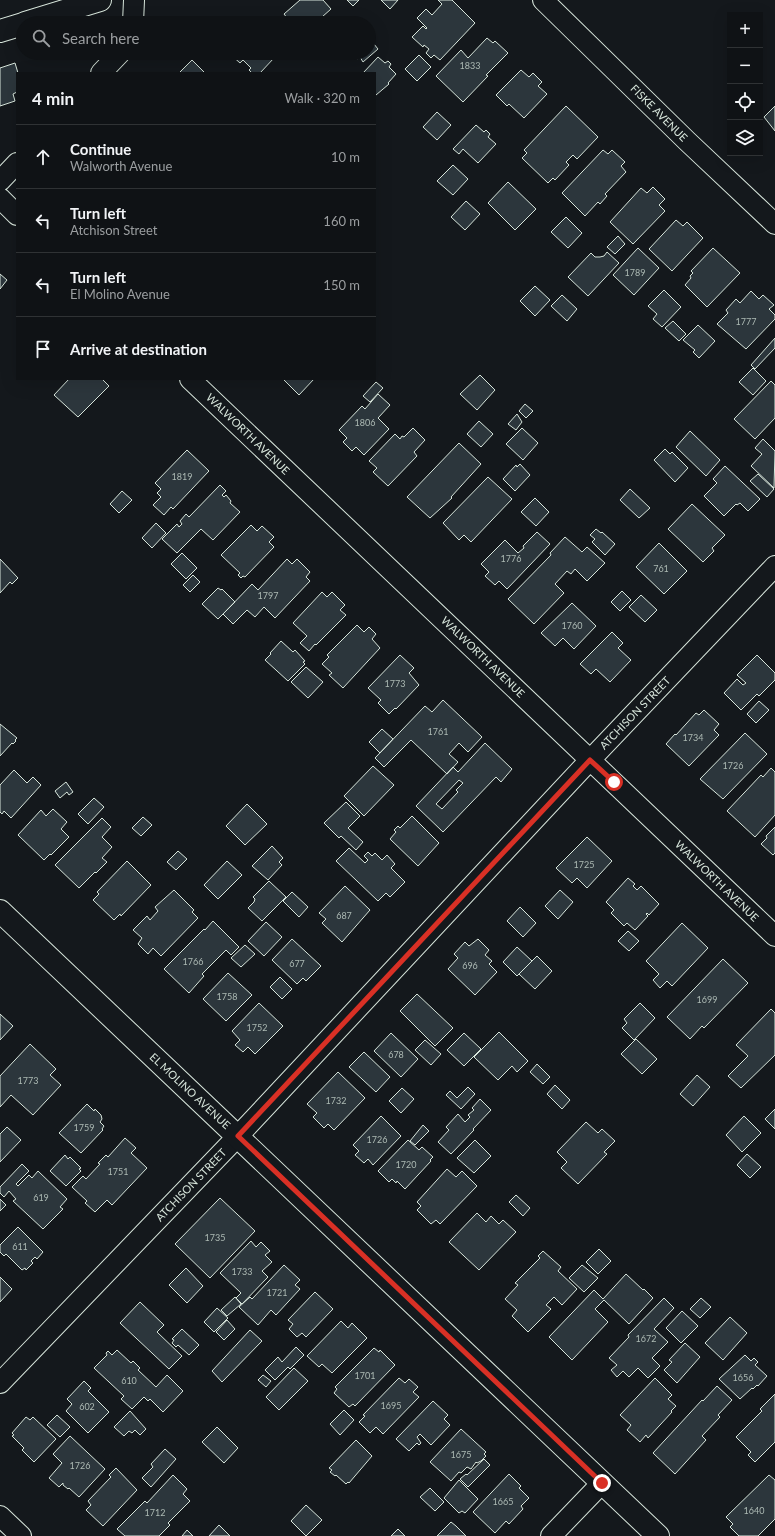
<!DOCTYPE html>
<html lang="en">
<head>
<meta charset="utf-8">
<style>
  :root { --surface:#0f1215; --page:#181b1e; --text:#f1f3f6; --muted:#9b9ea0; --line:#2f3234 }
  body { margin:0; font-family:Lato,sans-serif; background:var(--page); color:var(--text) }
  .controls { position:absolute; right:12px; top:12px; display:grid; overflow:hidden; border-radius:0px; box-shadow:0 4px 16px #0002 }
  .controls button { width:36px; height:36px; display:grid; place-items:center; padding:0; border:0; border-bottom:1px solid var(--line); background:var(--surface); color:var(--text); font:20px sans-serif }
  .stop { position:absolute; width:12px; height:12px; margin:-9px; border:3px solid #d93025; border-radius:50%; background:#fff }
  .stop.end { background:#d93025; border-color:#fff; box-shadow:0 1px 4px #0008 }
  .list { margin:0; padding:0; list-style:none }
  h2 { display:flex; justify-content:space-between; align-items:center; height:52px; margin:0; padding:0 16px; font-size:17px }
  h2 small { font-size:13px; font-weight:400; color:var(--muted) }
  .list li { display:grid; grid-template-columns:26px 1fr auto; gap:12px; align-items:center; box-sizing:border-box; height:64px; padding:0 16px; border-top:1px solid var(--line) }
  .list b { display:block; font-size:15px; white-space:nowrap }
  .list p { margin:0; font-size:13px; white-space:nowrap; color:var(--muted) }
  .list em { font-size:13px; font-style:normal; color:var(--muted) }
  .icon { flex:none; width:22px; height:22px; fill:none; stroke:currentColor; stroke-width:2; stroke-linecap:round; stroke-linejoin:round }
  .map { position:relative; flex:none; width:775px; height:1536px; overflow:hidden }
  .search { position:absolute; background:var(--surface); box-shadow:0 4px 16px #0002; left:16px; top:16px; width:360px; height:44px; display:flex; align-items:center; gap:10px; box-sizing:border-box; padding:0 14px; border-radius:22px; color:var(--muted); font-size:15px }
  .panel { position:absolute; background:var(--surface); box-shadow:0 4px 16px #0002; left:16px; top:72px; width:360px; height:308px; border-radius:0px }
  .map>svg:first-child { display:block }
  .building { fill:#2c363c; stroke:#d8e6dc; fill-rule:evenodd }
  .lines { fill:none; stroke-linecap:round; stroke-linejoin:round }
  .street-casing { stroke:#d8e6dc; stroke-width:22 }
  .secondary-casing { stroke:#d8e6dc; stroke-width:24 }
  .street { stroke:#14181c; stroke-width:20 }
  .secondary { stroke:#14181c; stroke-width:22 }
  .route { stroke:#d93025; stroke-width:5 }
  .labels { text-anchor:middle; stroke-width:3; stroke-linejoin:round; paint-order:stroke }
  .number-label { font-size:9px; fill:#adbab4 }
  .street-label { font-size:11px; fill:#d8e6dc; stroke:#14181c }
</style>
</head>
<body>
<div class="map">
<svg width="775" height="1536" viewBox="0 0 775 1536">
  <rect width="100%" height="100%" fill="#14181c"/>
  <path class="building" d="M300,0H323L331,9L322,17L327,23H291L284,14Z
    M347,0H359L353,6Z
    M381,0H398L390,9Z
    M438,0H452L475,23L440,60L434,55L431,58L426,53L429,49L424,45L423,47L412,37L423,26L426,29L427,28L417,18L426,9L432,15L442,4Z
    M226,18L232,23H222Z
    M369,38L378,49L363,62L360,57L357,59L353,54L369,53Z
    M487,38L493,43L495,41L508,53L486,75L488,76L463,102L436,76L461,50L468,58Z
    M229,53H275L272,56L274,58L260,73H252L249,70L251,68L243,60L240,63Z
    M419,55L431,67L417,81L405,69Z
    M378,57L385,63L388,61L391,64L389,67L396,74L388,83L389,84L376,95L375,93V73H363Z
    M192,60L205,73H179Z
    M15,63L18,73H17V92L13,94L15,101L0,106V68Z
    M521,70L529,77L533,73L542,82L538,86L547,94L524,118L509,104L507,106L496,95Z
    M566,106L598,137L577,159L573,155L566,162L569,165L555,180L553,178L548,183L522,158L527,153L524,150Z
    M775,106V131L764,117Z
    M437,112L451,125L437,140L423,127Z
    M476,125L484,132L486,130L490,134L488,137L496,144L478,163L463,149L459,154L453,149Z
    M603,150L608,154L612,150L625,162L621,166L626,172L605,194L607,196L600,204L598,202L585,216L562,193Z
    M453,165L468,179L453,195L437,181Z
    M508,182L536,209L515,230L488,203Z
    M653,187L665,199L659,205L665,211L633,244L610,222L641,188L647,193Z
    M466,201L480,214L465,230L451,217Z
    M566,217L582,233L568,248L551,232Z
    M676,220L683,226L687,222L703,238L672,271L649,249Z
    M618,236L625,244L615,254L607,247Z
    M638,248L659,268L634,295L613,275Z
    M713,248L740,273L707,307L685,285L691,278L690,276L693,273L691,271Z
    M607,252L619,263L588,296L568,277L591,253L595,257H600L604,256Z
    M0,274L7,280L0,289Z
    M535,286L550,300L535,316L520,301Z
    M664,290L681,307L662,327L653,319L657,314L648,306Z
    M751,291L759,299L763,295L774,305L769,309L775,315V319L746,349L717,324L728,313L726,310L736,299L740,303Z
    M562,295L577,309L567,321L551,306Z
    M673,321L686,334L679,341L665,328Z
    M698,325L715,341L699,358L693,352L695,350L683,340Z
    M775,338V348L755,369L751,365Z
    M753,368L766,381L753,395L739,382Z
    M480,375L495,390L477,410L460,394Z
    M69,379H102L109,386L78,417L54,395Z
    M283,379H314L299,395Z
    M771,381L775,385V418L755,439L734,419Z
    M376,382L383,388L370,402L363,396Z
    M378,394L390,405L378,418L389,429L364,455L356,447L352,451L343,442L347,438L339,430L362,406L365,409Z
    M525,404L533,411L526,418L519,411Z
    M517,414L522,422L516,430L508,424Z
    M479,421L493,434L481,447L467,434Z
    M413,428L425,440L414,452L417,456L388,486L373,472L377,468L369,461L395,434L400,439L402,436L404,437Z
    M522,428L538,443L523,460L506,444Z
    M690,431L720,460L706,476L676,447Z
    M763,439L775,451L774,488L751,466L762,454L755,448Z
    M459,443L481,464L451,497L452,498L430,518L407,497Z
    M665,449L670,454L672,452L688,468L675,482L654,460Z
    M187,450L209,471L173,509L171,507L164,515L153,505L161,497L157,493L161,489L155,483Z
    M520,464L530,475L515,491L503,479L516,465L517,467Z
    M725,466L760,499L748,511L740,503L737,505L736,504L724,516L704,496L717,483L713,479Z
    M758,474L774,489L767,497L750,481Z
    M488,477L512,499L471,542L464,535L459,540L443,523Z
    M220,485L226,491L222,495L224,497L226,495L231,501L230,503L240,512L213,540L201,529L177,553L162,539L177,524L179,527L182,524L180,521L186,514L189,517Z
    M630,489L650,508L639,518L620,500Z
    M122,491L132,500L119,513L110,504Z
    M535,498L549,512L536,526L521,512Z
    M692,504L725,535L712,548L714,551L703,562L668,529Z
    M156,523L166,533L152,548L142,538Z
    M251,525L257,531L262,526L274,537L269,542L274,547L245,577L243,576L241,578L238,575L240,573L221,555Z
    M596,529L601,533L602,532L615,544L605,555L592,542L595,539L590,535Z
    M537,532L550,544L507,589L499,581L495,585L485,576L489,572L481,564L505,540L518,553L524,548L523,546Z
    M565,537L582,552L587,547L605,563L587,581L575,569L571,574L567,571L555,584L564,593L534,624L508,599L551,555L550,553Z
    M659,543L687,571L664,594L636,567Z
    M182,553L197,568L186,579L171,564Z
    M0,559L18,578L12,584L10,582L0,593Z
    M287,559L292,564L297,559L310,572L306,577L310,581L275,618L264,607L255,617L247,610L233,624L223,614L252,584L258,590Z
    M193,575L200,582L190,592L183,585Z
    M218,588L221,590L222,589L235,602L218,619L202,604Z
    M622,591L631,600L620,611L611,602Z
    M322,592L327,597L332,592L345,605L340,610L346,615L316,645L315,644L309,651L300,643L307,636L293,623Z
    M641,595L657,610L645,622L629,607Z
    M572,603L596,626L574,649L563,638L555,646L541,633Z
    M357,625L364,632L369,627L376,634L372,639L380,648L343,688L329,675L332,673L322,664L329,657L327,655Z
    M612,632L623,643L618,648L631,660L610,682L596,669L591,674L580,664Z
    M281,641L293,652L295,650L305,661L303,662L305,664L288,681L265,660L271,654L270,653Z
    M400,655L414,668L409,673L419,685L396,709L395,708L389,714L378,703L381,700L368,688Z
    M757,655L775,673V680L759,696L757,694L741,710L724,693L737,679L743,685L746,683L737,675Z
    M306,667L323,682L308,698L291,682Z
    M443,700L482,737L468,752L459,743L449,754L458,762L447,774L411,740L384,767L375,758L425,706L432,712Z
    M759,701L769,710L756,723L747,714Z
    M704,710L719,724L714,730L719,735L689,766L666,744L675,734L676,735L696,713L699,715Z
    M0,724L17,738L15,740L16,741L13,744L12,743L0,756Z
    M382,729L393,739L380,753L369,742Z
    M745,733L767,754L723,799L700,779Z
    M485,743L512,769L501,782L496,777L443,832L416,806L453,767L458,772ZM459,780L463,783L456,790L458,792L442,809L436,804Z
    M373,766L394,785L364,816L344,796Z
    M771,768L775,772V815L755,837L727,811L761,775L763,777Z
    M14,770L27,783L33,777L41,785L11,818L4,811L2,814L0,812V785Z
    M66,782L73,792L69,795L67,792L60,798L55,791Z
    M94,798L104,807L88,824L78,814Z
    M346,802L360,816L348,828L363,842L356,850L341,836L339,838L324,823Z
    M247,804L267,824L245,845L226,826Z
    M53,809L67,822L61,829L69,837L51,855L50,854L44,860L18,835L41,810L46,816Z
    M412,816L439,843L418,866L390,839L396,832L394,830L398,826L400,828Z
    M143,817L152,825L141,836L132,828Z
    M102,818L111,827L102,837L112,847L102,858L107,862L96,873L95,872L79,888L55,865Z
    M775,827V853L773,855L761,844L767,838L766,836Z
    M587,837L612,861L587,888L577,878L572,883L556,868Z
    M272,846L283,858L279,862L282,865L268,880L252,866Z
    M349,848L365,863L368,860L364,856L368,852L372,856L375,853L382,860L387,855L395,864L391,868L405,882L390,897L386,893L378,901L336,861Z
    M178,851L187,859L176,870L167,862Z
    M127,861L151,885L121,916L120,914L114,920L93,900L99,894L97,892Z
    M227,861L242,875L218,899L204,885Z
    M628,878L635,884L633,886L637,890L641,886L659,904L649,915L647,913L646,914L648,916L635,930L627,923L624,926L611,913L614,910L606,902Z
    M269,881L286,897L262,921L248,908L254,902L255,899L253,897Z
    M345,886L370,910L342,942L322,923L326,919L319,913Z
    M174,890L194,910L192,912L198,918L161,956L153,948L148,954L138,944L142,938L133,930L147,916L150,920L158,911L155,907Z
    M560,890L573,902L558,919L545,906Z
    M292,892L308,907L299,917L283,901Z
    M520,907L536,923L523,937L507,921Z
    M213,921L239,947L231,955L226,950L202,974L204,976L189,993L164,969L204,929L205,930Z
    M266,922L282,937L264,956L248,941Z
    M682,923L708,948L672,986L667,981L660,988L653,980L659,974L646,961Z
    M628,931L639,941L629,951L618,941Z
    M292,939L321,966L306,981L303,978L297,984L272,960Z
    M478,939L489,950L485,955L492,961L489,964L497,972L475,995L448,969L458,958L454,954L465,942L469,946Z
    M245,945L255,954L241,967L231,958Z
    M517,947L532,961L517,976L503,962Z
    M537,956L552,971L535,989L519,974Z
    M723,959L748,983L704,1028L702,1026L690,1039L667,1017Z
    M228,973L252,995L226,1021L203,999Z
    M280,977L292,989L282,999L270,987Z
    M417,994L453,1028L435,1046L400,1011Z
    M259,1003L283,1026L255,1054L248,1047L243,1052L235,1045L240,1040L232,1031Z
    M640,1003L655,1018L634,1040L622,1028L627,1023L624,1019Z
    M771,1009L775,1013V1055L741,1088L728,1076L748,1056L736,1045Z
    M0,1014L13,1026L0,1040Z
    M499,1032L528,1061L517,1072L512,1066L498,1080L474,1057Z
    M391,1033L418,1059L401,1077L374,1051Z
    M464,1033L481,1049L464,1066L447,1050Z
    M636,1039L657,1059L642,1074L621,1054Z
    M425,1040L441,1054L431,1065L415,1050Z
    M30,1044L56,1069L50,1075L61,1085L33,1115L11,1095L0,1107V1076Z
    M364,1052L390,1077L376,1092L349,1067Z
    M537,1064L550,1077L543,1084L530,1072Z
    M338,1072L365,1098L334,1130L328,1124L324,1128L313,1117L317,1113L307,1104Z
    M697,1075L710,1087L693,1106L680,1094Z
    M555,1085L570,1100L562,1109L547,1094Z
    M468,1087L475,1094L461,1109L446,1095L450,1091L457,1098Z
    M402,1088L414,1099L401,1113L389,1101Z
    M480,1099L491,1110L473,1129L474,1130L451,1154L438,1142L449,1130L446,1127L458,1114L465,1122L470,1117L468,1115L474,1110L472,1108Z
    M87,1104L94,1111L95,1109L101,1115L102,1119L100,1122L104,1126L102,1129L103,1130L81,1153L59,1133Z
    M775,1109V1129L765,1119Z
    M381,1116L401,1136L373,1165L368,1159L364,1163L355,1155L359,1151L353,1145Z
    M744,1116L761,1133L742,1152L726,1135Z
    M586,1122L598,1133L602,1129L615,1141L604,1152L607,1154L578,1184L561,1168L567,1162L557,1152Z
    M423,1125L429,1131L415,1145L410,1141Z
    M7,1127L21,1140L0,1162V1134Z
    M125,1138L136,1148L131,1153L147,1168L112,1205L107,1200L95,1212L85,1203L87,1201L72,1187L83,1176L86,1179L100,1164L98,1163L106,1155L108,1157Z
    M408,1140L419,1150L422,1147L433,1157L430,1160L431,1161L405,1189L397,1181L396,1183L392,1179L389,1182L378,1171Z
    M475,1140L491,1156L474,1173L457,1158Z
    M747,1154L761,1167L750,1178L737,1165Z
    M65,1155L68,1159L70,1157L81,1168L79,1169L81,1171L66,1186L50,1171Z
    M22,1164L29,1171L16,1184L18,1186L29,1175L32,1178L38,1171L67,1199L60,1207L63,1209L43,1229L13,1201L16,1199L9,1191L4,1197L0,1193V1187Z
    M447,1169L456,1177L462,1171L477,1186L440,1224L436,1220L431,1224L417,1210L421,1206L417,1202Z
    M516,1195L530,1208L523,1216L509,1202Z
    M220,1198L255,1231L210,1278L175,1244Z
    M0,1199L6,1205L0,1211Z
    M477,1213L486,1222L491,1216L499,1224L503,1220L516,1232L479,1270L449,1242Z
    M18,1227L43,1252L37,1259L35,1257L31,1261L33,1263L26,1270L25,1268L22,1270L6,1254L4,1256L0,1252V1245Z
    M251,1241L256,1247L261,1242L270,1251L265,1255L272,1262L262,1271L268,1277L242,1304L236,1298L241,1293L220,1273Z
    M599,1249L611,1261L598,1274L586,1262Z
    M543,1251L561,1267L558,1271L577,1289L562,1305L554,1297L546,1305L551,1309L528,1332L512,1316L517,1310L505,1299L518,1285L515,1283L540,1258L538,1256Z
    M284,1265L300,1280L295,1285L300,1289L276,1315L271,1310L258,1325L239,1307L250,1297L252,1299Z
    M582,1265L598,1278L584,1292L569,1278Z
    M186,1268L203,1286L187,1303L169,1285Z
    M626,1274L643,1290L644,1289L653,1298L629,1324L604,1300L595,1309L608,1322L572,1360L549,1337L594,1290L603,1299Z
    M0,1277L12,1289L0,1302Z
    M315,1292L333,1309L306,1337L302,1333L297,1337L289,1329L293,1324L288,1320Z
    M235,1297L241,1304L227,1316L221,1310Z
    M664,1298L674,1308L654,1329L668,1342L652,1358L660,1366L648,1378L638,1368L629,1377L623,1371L617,1377L611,1370L617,1365L609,1358L629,1337L628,1335Z
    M701,1298L711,1307L700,1318L690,1309Z
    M140,1302L164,1325L157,1332L182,1356L169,1369L120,1323Z
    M217,1308L228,1318L214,1332L204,1322Z
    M682,1311L698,1326L681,1343L666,1328Z
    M730,1317L747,1333L723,1360L705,1343Z
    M227,1320L235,1329L224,1340L216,1332Z
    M341,1321L348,1328L352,1323L367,1338L332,1373L322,1364L319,1367L307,1356Z
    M182,1329L199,1345L189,1355L178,1345L176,1347L172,1343L174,1340L172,1339Z
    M250,1330L262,1341L222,1382L212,1371Z
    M685,1343L700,1357L677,1383L664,1370L672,1362L669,1360Z
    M296,1347L304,1355L290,1369L288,1367L275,1380L265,1370L278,1357L282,1362Z
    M374,1348L379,1352L380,1350L395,1365L355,1406L353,1404L349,1407L334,1393L337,1389L335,1387Z
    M117,1350L131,1363L133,1361L140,1368L138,1370L156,1387L167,1375L183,1391L163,1412L150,1399L148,1401L144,1397L132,1409L121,1399L124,1396L94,1368L107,1355L106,1353L108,1351L112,1355Z
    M745,1355L751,1361L754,1358L758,1362L755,1365L767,1376L758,1386L757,1385L753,1389L752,1388L740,1399L719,1379Z
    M294,1368L308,1381L279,1410L266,1397Z
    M263,1375L271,1381L266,1387L258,1380Z
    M399,1378L405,1383L409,1379L418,1387L413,1392L419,1397L383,1434L376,1427L370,1433L359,1422L365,1416L363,1415Z
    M655,1378L672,1395L668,1399L676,1406L671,1411L672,1412L648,1438L646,1435L640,1442L627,1430L631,1425L620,1415Z
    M84,1381L91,1388L88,1391L109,1412L88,1433L66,1411L72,1404L67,1399Z
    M717,1386L732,1400L718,1415L720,1417L702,1436L706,1440L675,1474L653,1453L702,1400L703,1401Z
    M775,1394V1442L755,1462L748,1455L751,1452L736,1437L762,1411L760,1409Z
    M433,1401L448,1415L444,1419L450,1425L431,1445L420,1434L417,1437L421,1443L419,1445L417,1443L409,1451L396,1439Z
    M344,1410L354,1420L340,1435L330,1424Z
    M130,1411L146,1429L140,1435L135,1430L132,1433L129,1431L124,1436L114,1427Z
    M57,1415L70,1427L60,1437L47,1425Z
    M26,1417L30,1420L33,1417L56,1439L34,1462L22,1450L24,1448L12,1436L14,1435L12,1433Z
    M217,1427L238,1448L224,1463L202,1442Z
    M461,1429L486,1452L484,1454L486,1456L481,1461L477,1463L476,1462L471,1469L467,1467L461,1473L459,1472L451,1481L430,1462Z
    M70,1436L105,1469L79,1497L69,1488L68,1489L63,1485V1483L59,1487L49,1478L62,1463L53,1454Z
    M356,1440L372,1456L349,1483L348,1482L346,1484L336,1475L335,1476L330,1472L332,1470L329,1468Z
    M165,1449L176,1459L151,1487L142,1478L153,1467L151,1464Z
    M484,1459L490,1465L468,1487L460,1479L466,1474L467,1475Z
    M116,1468L137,1490L103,1526L86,1510L91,1505L88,1501L111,1477L109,1475Z
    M509,1474L521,1486L519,1488L529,1498L521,1506L523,1509L509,1524L506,1521L495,1533L473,1512Z
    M173,1475L187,1489L183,1494L190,1501L168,1523L170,1525L159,1536H125L117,1529L145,1501L147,1503Z
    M769,1475L775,1480V1519L758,1536H739L730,1527L733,1524L726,1517Z
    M459,1480L478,1499L465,1513L462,1511L459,1513L444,1498Z
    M430,1488L444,1502L435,1511L420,1497Z
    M306,1505L322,1520L306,1536L291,1521Z
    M451,1522L456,1526L466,1536H437Z
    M219,1525L230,1536H209Z
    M398,1529L405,1536H391Z
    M187,1530L193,1536H182Z"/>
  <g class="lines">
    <g class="street-casing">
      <path id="street" d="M543,0L687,141L775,224
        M133,23L134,0
        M101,73L120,53
        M0,181L17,163
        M0,198L17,215
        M190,379L775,936
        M0,1383L238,1136L590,760L775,566
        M0,1516L21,1536
        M551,1536L602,1483"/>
    </g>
    <g class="secondary-casing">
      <path id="secondary" d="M25,23L100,0
        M0,31L23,24
        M0,911L658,1536"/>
    </g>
    <use href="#street" class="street"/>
    <use href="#secondary" class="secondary"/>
  </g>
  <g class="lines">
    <path class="route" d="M602,1483L238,1136L590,760L614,782"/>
  </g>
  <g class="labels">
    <g class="number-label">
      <text x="470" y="69">1833</text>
      <text x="635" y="276">1789</text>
      <text x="746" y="325">1777</text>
      <text x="365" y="426">1806</text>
      <text x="182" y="480">1819</text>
      <text x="511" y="562">1776</text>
      <text x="661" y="572">761</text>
      <text x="268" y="599">1797</text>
      <text x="572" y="629">1760</text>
      <text x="395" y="687">1773</text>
      <text x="438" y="735">1761</text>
      <text x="693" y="741">1734</text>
      <text x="733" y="769">1726</text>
      <text x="584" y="868">1725</text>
      <text x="344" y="919">687</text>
      <text x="193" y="965">1766</text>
      <text x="297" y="967">677</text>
      <text x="470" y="969">696</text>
      <text x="227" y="1000">1758</text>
      <text x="707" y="1003">1699</text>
      <text x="257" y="1031">1752</text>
      <text x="396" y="1058">678</text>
      <text x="28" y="1084">1773</text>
      <text x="336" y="1104">1732</text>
      <text x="84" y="1131">1759</text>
      <text x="377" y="1143">1726</text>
      <text x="406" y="1168">1720</text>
      <text x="118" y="1175">1751</text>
      <text x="41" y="1201">619</text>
      <text x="215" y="1241">1735</text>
      <text x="20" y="1250">611</text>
      <text x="242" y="1275">1733</text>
      <text x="277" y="1296">1721</text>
      <text x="646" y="1342">1672</text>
      <text x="365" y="1379">1701</text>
      <text x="743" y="1381">1656</text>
      <text x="129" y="1384">610</text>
      <text x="391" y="1409">1695</text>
      <text x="87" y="1410">602</text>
      <text x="461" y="1458">1675</text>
      <text x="80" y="1469">1726</text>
      <text x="503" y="1505">1665</text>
      <text x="754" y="1514">1640</text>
      <text x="155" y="1516">1712</text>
    </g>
    <g class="street-label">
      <text transform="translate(659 113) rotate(45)" y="4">FISKE AVENUE</text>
      <text transform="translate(248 434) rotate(44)" y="4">WALWORTH AVENUE</text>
      <text transform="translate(483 657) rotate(44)" y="4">WALWORTH AVENUE</text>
      <text transform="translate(635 713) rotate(-46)" y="4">ATCHISON STREET</text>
      <text transform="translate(717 881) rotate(44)" y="4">WALWORTH AVENUE</text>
      <text transform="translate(190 1091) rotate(43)" y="4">EL MOLINO AVENUE</text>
      <text transform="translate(191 1185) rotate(-46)" y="4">ATCHISON STREET</text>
    </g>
  </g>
</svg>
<div class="controls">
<button>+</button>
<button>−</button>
<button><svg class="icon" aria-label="locate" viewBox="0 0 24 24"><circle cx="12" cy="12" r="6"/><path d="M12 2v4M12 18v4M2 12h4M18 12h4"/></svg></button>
<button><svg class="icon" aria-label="layers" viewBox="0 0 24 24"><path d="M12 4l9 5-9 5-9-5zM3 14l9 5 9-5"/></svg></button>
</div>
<div class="stop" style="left:614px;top:782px"></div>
<div class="stop end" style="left:602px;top:1483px"></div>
<div class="search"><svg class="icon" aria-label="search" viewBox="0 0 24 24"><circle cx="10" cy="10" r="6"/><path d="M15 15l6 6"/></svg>Search here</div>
<section class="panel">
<h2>4 min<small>Walk · 320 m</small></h2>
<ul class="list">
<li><svg class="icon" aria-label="ahead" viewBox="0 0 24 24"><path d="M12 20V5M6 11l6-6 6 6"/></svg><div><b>Continue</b><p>Walworth Avenue</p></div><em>10 m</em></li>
<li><svg class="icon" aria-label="left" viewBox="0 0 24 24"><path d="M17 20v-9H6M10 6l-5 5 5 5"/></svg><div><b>Turn left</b><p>Atchison Street</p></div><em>160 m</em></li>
<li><svg class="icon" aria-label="left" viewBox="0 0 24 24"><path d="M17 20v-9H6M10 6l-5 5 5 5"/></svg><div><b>Turn left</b><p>El Molino Avenue</p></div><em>150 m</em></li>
<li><svg class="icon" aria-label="arrive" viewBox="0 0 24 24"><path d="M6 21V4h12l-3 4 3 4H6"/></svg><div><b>Arrive at destination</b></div></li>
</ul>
</section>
</div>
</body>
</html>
